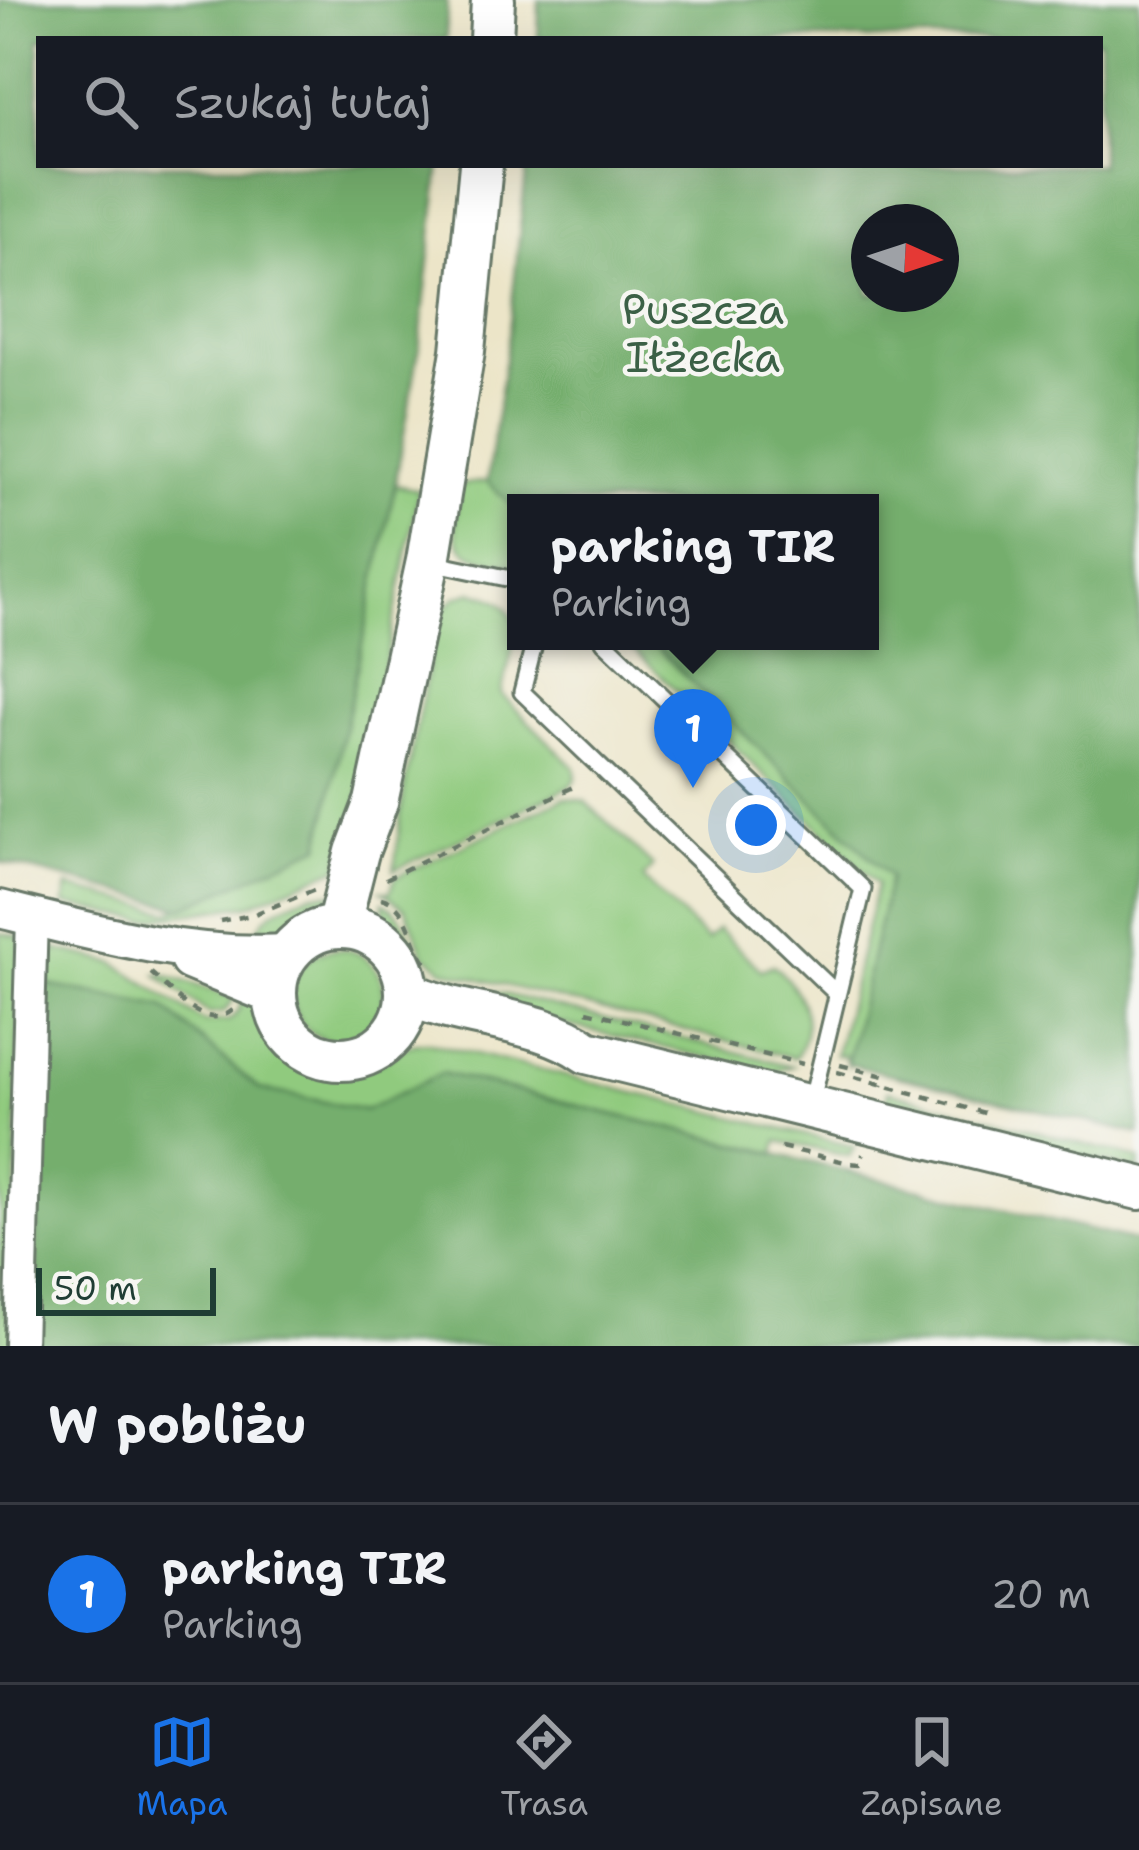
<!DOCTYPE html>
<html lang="pl">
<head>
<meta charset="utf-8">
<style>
  :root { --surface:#171b24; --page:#242831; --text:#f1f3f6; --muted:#9ea1a6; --line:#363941; --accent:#1a73e8 }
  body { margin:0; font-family:"Shantell Sans",sans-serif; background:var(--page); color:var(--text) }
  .compass { position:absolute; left:851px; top:204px; width:108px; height:108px; border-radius:50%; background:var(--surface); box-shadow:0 12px 48px #0002; rotate:93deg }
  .scale { position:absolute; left:36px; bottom:30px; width:180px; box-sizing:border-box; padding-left:12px; border:6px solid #1f3d34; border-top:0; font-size:33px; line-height:42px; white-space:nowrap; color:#1f3d34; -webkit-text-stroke:9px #f6f6f2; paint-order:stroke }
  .you { position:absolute; left:756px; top:825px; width:42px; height:42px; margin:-30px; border:9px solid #fff; border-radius:50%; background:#1a73e8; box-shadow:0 0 0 18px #1a73e833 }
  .badge { display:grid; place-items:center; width:78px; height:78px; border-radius:50%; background:var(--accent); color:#fff; font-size:39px; font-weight:700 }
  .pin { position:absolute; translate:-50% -99px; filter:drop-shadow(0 3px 6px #0008) }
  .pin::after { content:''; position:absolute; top:63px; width:42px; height:36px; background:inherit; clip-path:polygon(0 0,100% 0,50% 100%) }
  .popup { position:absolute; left:507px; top:494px; width:372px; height:156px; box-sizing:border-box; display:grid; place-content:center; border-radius:0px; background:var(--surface); filter:drop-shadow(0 3px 9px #0005); font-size:39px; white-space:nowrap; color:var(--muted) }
  .popup b { font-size:45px; color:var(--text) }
  .popup::after { content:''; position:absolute; left:50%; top:100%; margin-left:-24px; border:24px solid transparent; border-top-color:var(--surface) }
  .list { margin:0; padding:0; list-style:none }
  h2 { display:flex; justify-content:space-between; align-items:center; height:156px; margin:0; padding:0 48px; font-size:51px }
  h2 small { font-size:39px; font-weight:400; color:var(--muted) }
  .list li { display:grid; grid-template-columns:78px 1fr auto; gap:36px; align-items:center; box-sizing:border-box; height:180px; padding:0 48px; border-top:3px solid var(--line) }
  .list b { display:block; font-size:45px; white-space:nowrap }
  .list p { margin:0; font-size:39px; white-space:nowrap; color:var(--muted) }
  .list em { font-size:39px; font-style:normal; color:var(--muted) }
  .icon { flex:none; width:66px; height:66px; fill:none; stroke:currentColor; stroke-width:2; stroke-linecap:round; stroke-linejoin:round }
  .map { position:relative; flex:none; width:1139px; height:1346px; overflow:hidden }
  .search { position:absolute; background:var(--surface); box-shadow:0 12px 48px #0002; left:36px; right:36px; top:36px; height:132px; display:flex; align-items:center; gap:30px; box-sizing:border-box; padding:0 42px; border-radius:0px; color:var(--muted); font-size:45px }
  .sheet { height:336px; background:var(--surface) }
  nav { display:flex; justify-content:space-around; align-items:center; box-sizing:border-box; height:168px; border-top:3px solid var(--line); background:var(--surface); font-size:33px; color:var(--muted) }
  nav a { display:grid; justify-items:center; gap:6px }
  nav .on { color:var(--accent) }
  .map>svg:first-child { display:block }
  .green { fill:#90ca7e; stroke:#588459; stroke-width:3 }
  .forest { fill:#74ae6d; stroke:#4a7650; stroke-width:3; fill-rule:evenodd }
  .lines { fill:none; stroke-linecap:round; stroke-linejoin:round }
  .service-casing { stroke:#677868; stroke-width:21 }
  .minor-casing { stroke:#677868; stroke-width:36 }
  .tertiary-casing { stroke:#677868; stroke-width:42 }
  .secondary-casing { stroke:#677868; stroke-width:48 }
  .path { stroke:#677868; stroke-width:4.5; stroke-dasharray:9 9; stroke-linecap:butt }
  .service { stroke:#fff; stroke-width:15 }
  .minor { stroke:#fff; stroke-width:30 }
  .tertiary { stroke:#fff; stroke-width:36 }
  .secondary { stroke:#fff; stroke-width:42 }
  .labels { text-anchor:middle; stroke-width:9; stroke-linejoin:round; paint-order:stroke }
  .park-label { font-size:42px; fill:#3b6046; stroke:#f6f6f2 }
</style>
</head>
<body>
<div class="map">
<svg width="1139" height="1346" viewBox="0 0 1139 1346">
  <rect width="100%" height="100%" fill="#f6f6f2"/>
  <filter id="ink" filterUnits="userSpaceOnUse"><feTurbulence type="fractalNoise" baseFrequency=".00833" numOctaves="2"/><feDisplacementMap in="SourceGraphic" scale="24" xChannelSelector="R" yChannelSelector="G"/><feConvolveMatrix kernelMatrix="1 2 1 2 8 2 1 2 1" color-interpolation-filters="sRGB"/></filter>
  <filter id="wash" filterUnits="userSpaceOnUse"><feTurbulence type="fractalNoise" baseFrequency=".004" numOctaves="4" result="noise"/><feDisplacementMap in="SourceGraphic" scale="48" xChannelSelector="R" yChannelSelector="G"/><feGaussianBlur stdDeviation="2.7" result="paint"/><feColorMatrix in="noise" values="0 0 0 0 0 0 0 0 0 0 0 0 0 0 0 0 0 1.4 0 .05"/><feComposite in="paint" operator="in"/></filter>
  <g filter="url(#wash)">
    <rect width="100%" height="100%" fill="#ece5c8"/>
    <path class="green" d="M487,481L516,510V566C450,554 452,549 459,485Z
      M395,485L419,490L358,804L339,867L248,905L144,920L64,904L68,887L170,912L320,846Z
      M472,592C537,603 511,649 501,694L575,768L576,779L571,786L394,870L404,790L439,613L456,597Z
      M625,641H650L890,877L847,1064L844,1055H836L877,884Z
      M564,798L585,801L653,866L643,879L707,940L718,929L761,970L773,965C801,989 818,1025 795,1058L444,970L424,954L406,909L382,891L390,892L395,878L404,873Z
      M312,893H334C314,922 286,938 252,945C259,911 283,905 312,893Z
      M383,902C415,918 404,955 441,978L793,1066L773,1073L481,1005L416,975C406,949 385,930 383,902Z
      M0,933L20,937L13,1346H0Z
      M55,949L115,963L204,1022L230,1020L238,1012L243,995C265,1010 268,1037 287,1054C311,1075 349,1078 376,1064C395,1055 405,1042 427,1042L855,1147L849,1156L778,1141L775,1153L443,1073L365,1110L259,1089L163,1007L47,985Z
      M292 995a46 46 0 1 1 92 0a46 46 0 1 1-92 0Z
      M163,974L235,998L224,1012L209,1014L157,975Z
      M888,1091L1139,1159V1170L1002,1137L886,1101Z"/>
    <path class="forest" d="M0,0H447L446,39H39V165H440L419,349L395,485L320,846L183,908L0,862Z
      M539,0H1139V1134L847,1064L890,877L650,641H870V503H516V510L487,481L509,331L527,165H1100V39H538ZM941,222V294H869V222Z
      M38,983L163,1007L259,1089L365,1110L442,1073L1139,1242V1346H35Z"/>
  </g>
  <g filter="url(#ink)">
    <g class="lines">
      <g class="service-casing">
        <path id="service" d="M431,562L516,580
          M535,641L522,692L837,994
          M604,641L863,889L811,1104"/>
      </g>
      <g class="minor-casing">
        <path id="minor" d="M20,1346L32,917"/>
      </g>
      <g class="tertiary-casing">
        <path id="tertiary" d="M0,909C95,933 190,959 288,953
          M189,961L276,997"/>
      </g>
      <g class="secondary-casing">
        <path id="secondary" d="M491,39L493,0
          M338,927L357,852L376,802L428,561L463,351L481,165
          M275 993a66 66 0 1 1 132 0a66 66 0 1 1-132 0Z
          M407,993C463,1019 540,1017 587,1052L1139,1188"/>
      </g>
      <path class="path" d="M386,879L575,786
        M381,898C411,905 409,943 427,964
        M220,921L252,915L317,889
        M151,973C174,992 205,1035 234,1009
        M587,1011L803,1064
        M840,1065L884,1076L882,1086
        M837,1072L988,1114
        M781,1147L849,1163L860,1164L863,1154"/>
      <use href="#service" class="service"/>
      <use href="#minor" class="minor"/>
      <use href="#tertiary" class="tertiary"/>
      <use href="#secondary" class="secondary"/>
    </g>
  </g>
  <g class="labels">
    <g class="park-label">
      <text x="703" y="324">Puszcza<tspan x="703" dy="48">Iłżecka</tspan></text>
    </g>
  </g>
</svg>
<svg class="compass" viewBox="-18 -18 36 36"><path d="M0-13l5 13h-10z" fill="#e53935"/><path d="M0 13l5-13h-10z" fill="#9ea1a6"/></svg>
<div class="scale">50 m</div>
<div class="you"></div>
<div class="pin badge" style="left:693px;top:788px">1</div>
<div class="popup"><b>parking TIR</b>Parking</div>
<div class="search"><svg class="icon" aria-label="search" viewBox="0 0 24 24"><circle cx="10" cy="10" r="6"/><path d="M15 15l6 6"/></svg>Szukaj tutaj</div>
</div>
<section class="sheet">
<h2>W pobliżu<small></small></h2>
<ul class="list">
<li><span class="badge">1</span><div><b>parking TIR</b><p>Parking</p></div><em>20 m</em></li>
</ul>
</section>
<nav>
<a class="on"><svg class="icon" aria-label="map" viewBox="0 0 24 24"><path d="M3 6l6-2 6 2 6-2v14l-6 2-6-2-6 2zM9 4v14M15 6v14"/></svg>Mapa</a>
<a><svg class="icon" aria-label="directions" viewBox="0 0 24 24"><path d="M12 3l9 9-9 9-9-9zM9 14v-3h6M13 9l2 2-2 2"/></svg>Trasa</a>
<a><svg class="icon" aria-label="saved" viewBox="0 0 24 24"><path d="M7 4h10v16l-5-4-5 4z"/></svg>Zapisane</a>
</nav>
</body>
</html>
